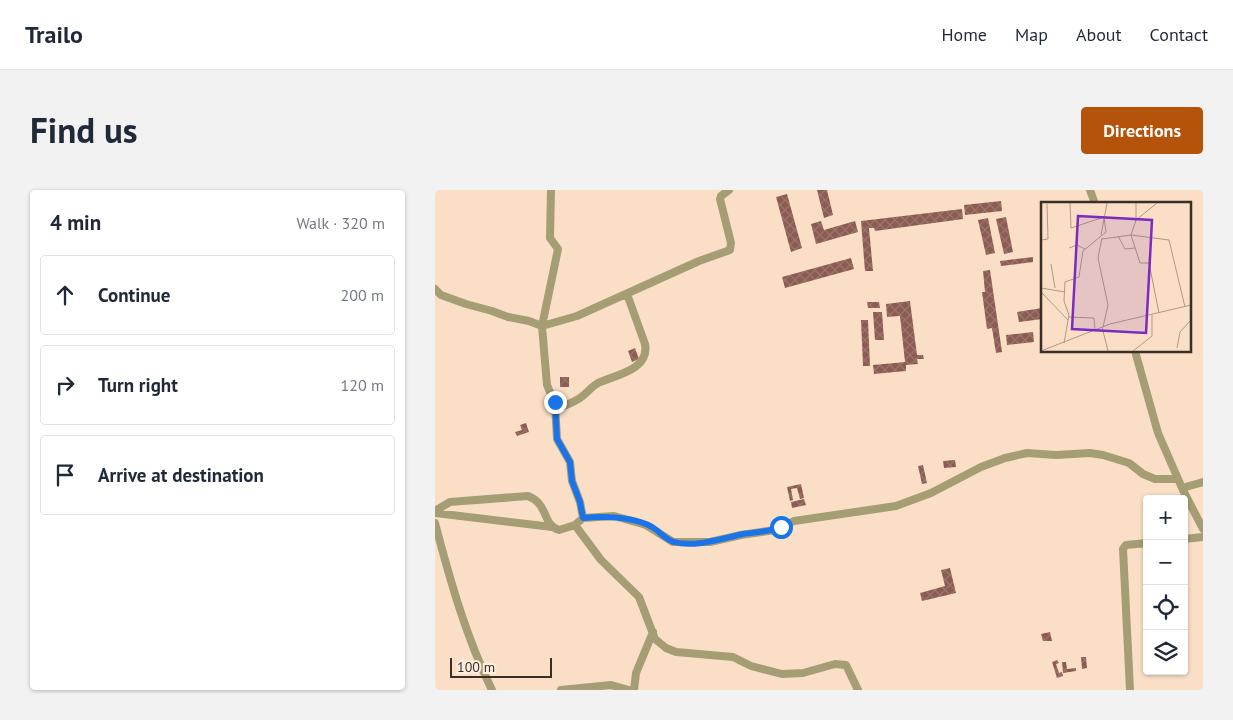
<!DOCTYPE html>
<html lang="en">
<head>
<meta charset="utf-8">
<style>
  :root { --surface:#fff; --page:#f2f2f3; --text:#1f2937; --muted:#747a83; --line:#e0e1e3; --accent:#b45309 }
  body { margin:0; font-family:"PT Sans",sans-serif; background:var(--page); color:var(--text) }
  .controls { position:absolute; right:15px; bottom:15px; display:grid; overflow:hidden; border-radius:5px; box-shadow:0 1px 4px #0004 }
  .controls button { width:45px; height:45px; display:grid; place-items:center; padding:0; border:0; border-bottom:1px solid var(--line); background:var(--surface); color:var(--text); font:25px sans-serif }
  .scale { position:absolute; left:15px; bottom:12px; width:102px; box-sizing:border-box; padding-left:5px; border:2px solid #3a2f26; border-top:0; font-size:14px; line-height:18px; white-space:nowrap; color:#3a2f26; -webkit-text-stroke:4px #ffeedf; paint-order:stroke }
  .stop { position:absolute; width:15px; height:15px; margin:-11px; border:4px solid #1a73e8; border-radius:50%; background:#fff }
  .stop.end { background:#1a73e8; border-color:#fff; box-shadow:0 1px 5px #0008 }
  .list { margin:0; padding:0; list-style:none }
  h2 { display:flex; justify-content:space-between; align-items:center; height:65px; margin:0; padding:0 20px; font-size:21px }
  h2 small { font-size:16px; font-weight:400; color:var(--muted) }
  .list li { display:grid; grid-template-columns:32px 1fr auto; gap:15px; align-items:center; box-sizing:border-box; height:80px; margin:0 10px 10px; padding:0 10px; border:1px solid var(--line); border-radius:5px }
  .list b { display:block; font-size:19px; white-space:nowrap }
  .list em { font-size:16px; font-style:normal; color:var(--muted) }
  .icon { flex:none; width:28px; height:28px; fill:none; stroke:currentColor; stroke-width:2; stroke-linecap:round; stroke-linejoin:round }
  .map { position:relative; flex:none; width:768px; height:500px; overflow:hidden; border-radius:5px }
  header { display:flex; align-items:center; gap:30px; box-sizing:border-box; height:70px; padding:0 25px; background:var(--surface); border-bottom:1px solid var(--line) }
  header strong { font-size:24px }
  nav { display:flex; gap:28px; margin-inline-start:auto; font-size:18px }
  .intro { display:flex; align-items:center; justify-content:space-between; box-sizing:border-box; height:120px; padding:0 30px }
  h1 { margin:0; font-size:35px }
  .button { padding:12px 22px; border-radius:5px; background:var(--accent); color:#fff; font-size:18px; font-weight:700 }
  main { display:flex; gap:30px; padding:0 30px }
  aside { flex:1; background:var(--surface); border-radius:5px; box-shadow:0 1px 4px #0004 }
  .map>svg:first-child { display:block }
  .building { fill:url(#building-cross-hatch) }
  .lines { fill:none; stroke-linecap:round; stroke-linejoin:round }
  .street { stroke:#a59e75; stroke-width:8 }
  .route { stroke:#1a73e8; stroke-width:6 }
  .inset-road { fill:none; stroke:#ad9986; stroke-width:1 }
  .view { fill:#7b2cbf; fill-opacity:0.15; stroke:#7b2cbf; stroke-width:2.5 }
  .inset-edge { fill:none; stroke:#3a2f26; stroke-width:2.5 }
</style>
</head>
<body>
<header>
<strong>Trailo</strong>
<nav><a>Home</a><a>Map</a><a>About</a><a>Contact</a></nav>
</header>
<div class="intro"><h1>Find us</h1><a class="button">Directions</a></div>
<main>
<aside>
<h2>4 min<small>Walk · 320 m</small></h2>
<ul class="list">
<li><svg class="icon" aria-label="ahead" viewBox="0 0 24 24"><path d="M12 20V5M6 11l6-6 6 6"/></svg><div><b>Continue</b></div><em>200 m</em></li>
<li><svg class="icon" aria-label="right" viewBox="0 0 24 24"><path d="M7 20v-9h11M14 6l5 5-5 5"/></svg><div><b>Turn right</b></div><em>120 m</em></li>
<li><svg class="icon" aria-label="arrive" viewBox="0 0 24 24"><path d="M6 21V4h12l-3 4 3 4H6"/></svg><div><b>Arrive at destination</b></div></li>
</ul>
</aside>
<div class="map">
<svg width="768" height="500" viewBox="0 0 768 500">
  <defs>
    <pattern id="building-cross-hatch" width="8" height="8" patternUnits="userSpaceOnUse" patternTransform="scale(1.25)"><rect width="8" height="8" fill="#8c5c52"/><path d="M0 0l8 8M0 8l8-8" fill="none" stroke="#9a756d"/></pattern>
  </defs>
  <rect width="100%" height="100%" fill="#fadfc6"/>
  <path class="building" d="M382,0H392L398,25L389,28Z
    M352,4L367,58L356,62L341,7Z
    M566,11L567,21L530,25L529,15Z
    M527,19L528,29L440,41L439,38H434L438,81H430L426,31Z
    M571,27L578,62L569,64L561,29Z
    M553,28L560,63L551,65L543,30Z
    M386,31L389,40L420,31L423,42L381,54L376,34Z
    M598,67V72L566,76L565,71Z
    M416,68L419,79L350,98L347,87Z
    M555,80L567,162L561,163L557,138L552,139L547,102H550L548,81Z
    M475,111L482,165H488L489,169H482L483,174L471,175V181L439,184L438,175L470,172L465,126L452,127L451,114Z
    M432,112H444L445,118H433Z
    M607,118V129L584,132L582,122Z
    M438,122H447L449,150H440Z
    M426,130H433L435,176H428Z
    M598,142L599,152L572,155L571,145Z
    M200,158L204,169L197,172L193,161Z
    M125,187H134V197H125Z
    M91,233L94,242L82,246L80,242L87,240L85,235Z
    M520,270L521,277L509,278L508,271Z
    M488,275L492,293L487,294L483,276Z
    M366,294L369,308L365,309L362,298L356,299L358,310L355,311L352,297Z
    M369,309L371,315L357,318L356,312Z
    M515,378L521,403L487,411L485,403L510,396L506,380Z
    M615,442L617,451H608L606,444Z
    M646,467H651L652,478L647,479Z
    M622,470L624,473L621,474L624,483L627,482L628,486L622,488L617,472Z
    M627,472H631L632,479L641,478V481L628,483Z"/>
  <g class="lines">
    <path class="street" d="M116,0L115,48L123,59L107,136L112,195L120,214L122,249L135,272L137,291L145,312L148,328
      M655,0L660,14
      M0,99L6,105L31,114L57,121L73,127L94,131L107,136L142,126L264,71L295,60L296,53L285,9L286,6L294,0
      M700,161L723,243L747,298L768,339
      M120,220C128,216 138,213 145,208C152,203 156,197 163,193C180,185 215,180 210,154L192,104
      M747,298L768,292
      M0,321L15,312L93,306C114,314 107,335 124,340L140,335L148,328L179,326L211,335L238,352H275L306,345L340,340L359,331L461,316L496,303L546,277L570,268L592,263L621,265L655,263L668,265L694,273L708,284L720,289H743
      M0,323L117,337
      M0,333C15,390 31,447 57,500
      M140,335L166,370L204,407L220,449L231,458L241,462L298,467L316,476L347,484L368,483L400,474L411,475L423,500
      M749,349L768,347
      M126,500L176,495L194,500
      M199,500L201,483L218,442
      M695,500L688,359L691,355L712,353"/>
  </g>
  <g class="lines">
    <path class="route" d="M120,212L122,249L135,272L137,291L145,312L148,328C171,326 196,326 217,337C224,341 231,350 239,352C259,358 289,348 308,344C321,342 334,342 346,337"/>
  </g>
  <g transform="translate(606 12)">
    <rect width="150" height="150" fill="#fadfc6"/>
    <path class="inset-road" d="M29,1L30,26L63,15M116,1L95,18L90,33L99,61H108L118,111M95,18V1M60,33L66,1M77,34L84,47L94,46M61,36L57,56L67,103L62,125M61,37L90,33L128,38L144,105M0,38L7,37L6,2M36,43V23M28,46L36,43L44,47M10,62L14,86M0,86L24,90M0,90L27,118M27,115L53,116L54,129M61,125L67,149M23,141L28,113L23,99L24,80L38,75L42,49L65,30L63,15M136,146L139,130L150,118M0,149L69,122L150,103M92,149L111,134V113"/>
    <path class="view" d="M37,14L111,18L105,131L31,127Z"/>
    <rect width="150" height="150" class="inset-edge"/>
  </g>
</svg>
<div class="controls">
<button>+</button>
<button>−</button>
<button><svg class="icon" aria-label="locate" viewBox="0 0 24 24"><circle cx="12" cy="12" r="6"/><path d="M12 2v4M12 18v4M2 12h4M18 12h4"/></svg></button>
<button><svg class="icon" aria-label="layers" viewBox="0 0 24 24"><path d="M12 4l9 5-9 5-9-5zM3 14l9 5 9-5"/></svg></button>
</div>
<div class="scale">100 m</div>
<div class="stop" style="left:346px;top:337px"></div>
<div class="stop end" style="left:120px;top:212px"></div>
</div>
</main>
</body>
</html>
